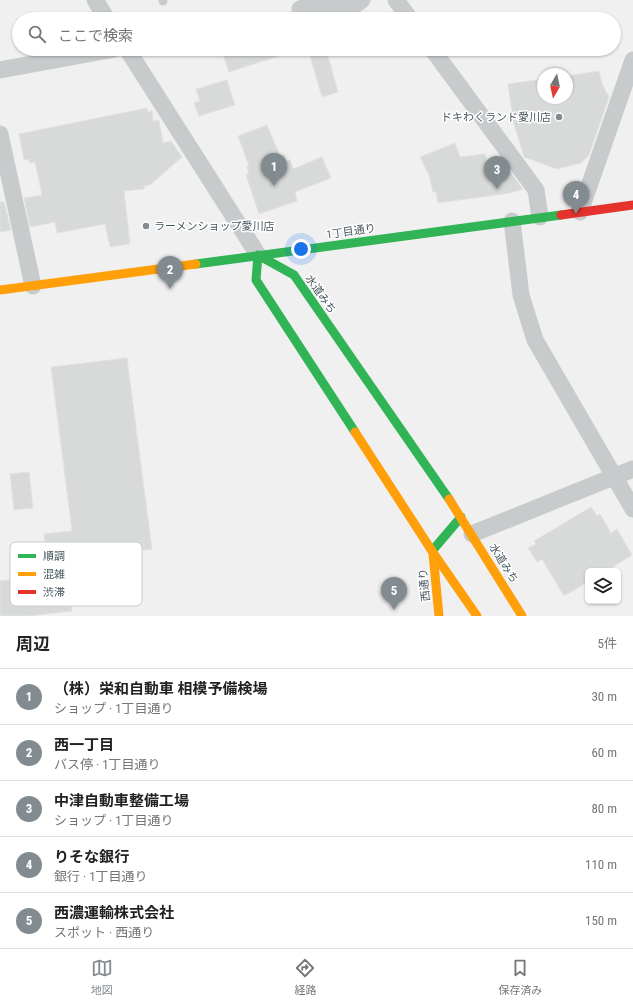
<!DOCTYPE html>
<html lang="ja">
<head>
<meta charset="utf-8">
<style>
  :root { --surface:#fff; --page:#f6f6f6; --text:#222; --muted:#767676; --line:#e0e0e0; --accent:#828c90 }
  body { margin:0; font-family:"Roboto Condensed","Noto Sans JP",sans-serif; background:var(--page); color:var(--text) }
  .controls { position:absolute; right:12px; bottom:12px; display:grid; overflow:hidden; border-radius:6px; box-shadow:0 1px 3px #0004 }
  .controls button { width:36px; height:36px; display:grid; place-items:center; padding:0; border:0; border-bottom:1px solid var(--line); background:var(--surface); color:var(--text); font:20px sans-serif }
  .compass { position:absolute; left:537px; top:68px; width:36px; height:36px; border-radius:50%; background:var(--surface); box-shadow:0 1px 3px #0004; rotate:189deg }
  .you { position:absolute; left:301px; top:249px; width:14px; height:14px; margin:-10px; border:3px solid #fff; border-radius:50%; background:#1a73e8; box-shadow:0 0 0 6px #1a73e833 }
  .badge { display:grid; place-items:center; width:26px; height:26px; border-radius:50%; background:var(--accent); color:#fff; font-size:13px; font-weight:700 }
  .pin { position:absolute; translate:-50% -33px; filter:drop-shadow(0 1px 2px #0008) }
  .pin::after { content:''; position:absolute; top:21px; width:14px; height:12px; background:inherit; clip-path:polygon(0 0,100% 0,50% 100%) }
  .list { margin:0; padding:0; list-style:none }
  h2 { display:flex; justify-content:space-between; align-items:center; height:52px; margin:0; padding:0 16px; font-size:17px }
  h2 small { font-size:13px; font-weight:400; color:var(--muted) }
  .list li { display:grid; grid-template-columns:26px 1fr auto; gap:12px; align-items:center; box-sizing:border-box; height:56px; padding:0 16px; border-top:1px solid var(--line) }
  .list b { display:block; font-size:15px; white-space:nowrap }
  .list p { margin:0; font-size:13px; white-space:nowrap; color:var(--muted) }
  .list em { font-size:13px; font-style:normal; color:var(--muted) }
  .icon { flex:none; width:22px; height:22px; fill:none; stroke:currentColor; stroke-width:2; stroke-linecap:round; stroke-linejoin:round }
  .map { position:relative; flex:none; width:633px; height:616px; overflow:hidden }
  .search { position:absolute; background:var(--surface); box-shadow:0 1px 3px #0004; left:12px; right:12px; top:12px; height:44px; display:flex; align-items:center; gap:10px; box-sizing:border-box; padding:0 14px; border-radius:22px; color:var(--muted); font-size:15px }
  .sheet { height:332px; background:var(--surface) }
  nav { display:flex; justify-content:space-around; align-items:center; box-sizing:border-box; height:56px; border-top:1px solid var(--line); background:var(--surface); font-size:11px; color:var(--muted) }
  nav a { display:grid; justify-items:center; gap:2px }
  nav .on { color:var(--accent) }
  .map>svg:first-child { display:block }
  .building { fill:#d8d9d9; stroke:#e2e2e3 }
  .lines { fill:none; stroke-linecap:round; stroke-linejoin:round }
  .lane { stroke:#c8cbcc; stroke-width:9 }
  .street { stroke:#c8cbcc; stroke-width:17 }
  .fast { stroke:#30b455; stroke-width:9 }
  .slow { stroke:#ff9f0a; stroke-width:9 }
  .jam { stroke:#e5322d; stroke-width:9 }
  .poi-dot { fill:#828c90; stroke:#fff; stroke-width:1.5 }
  .labels { text-anchor:middle; stroke-width:3; stroke-linejoin:round; paint-order:stroke }
  .poi-label { font-size:11px; fill:#47565d; stroke:#fff; text-anchor:end }
  .street-label { font-size:11px; fill:#47565d; stroke:#fff }
  .key { fill:#fff; stroke:#c8ccce; stroke-width:1 }
  .key-label { font-size:11px; fill:#47565d }
</style>
</head>
<body>
<div class="map">
<svg width="633" height="616" viewBox="0 0 633 616">
  <rect width="100%" height="100%" fill="#f1f0f0"/>
  <path class="building" d="M221,49H290L291,52L229,72Z
    M308,49H326L338,92L322,97Z
    M599,71L602,84L609,97L589,155L581,163L557,169L524,157L513,121L508,84L543,79V98H567V76Z
    M227,80L235,105L199,116L194,103L200,101L196,89Z
    M147,108L148,112L152,111L153,121L159,120L163,143L171,141L182,157L150,185L144,186V189L124,191L130,244L110,247L105,224L57,233L55,222L30,227L24,198L42,195L35,162L29,163V159L24,160L19,134Z
    M267,125L280,156L284,155L286,161L290,160L293,169L322,157L331,178L295,192L297,201L259,214L246,175L249,174L247,167L249,166L238,136Z
    M455,143L460,157L485,154L488,168L505,165L523,189L510,193L438,203L436,192H433L429,175L420,157Z
    M0,202H4L11,230L0,232Z
    M127,358L152,549L65,560L72,611L29,616H0V581L49,575L44,534L72,531L51,367Z
    M29,472L33,508L14,510L10,474Z
    M591,507L597,516L600,514L611,533L617,529L632,555L606,571H588V582L564,596L542,559L537,562L528,548L536,544L534,541Z"/>
  <g class="lines">
    <path class="lane" d="M163,0V1"/>
    <path class="street" d="M95,0L107,19
      M396,0L410,19
      M300,9L306,7L354,6L362,0
      M127,49L258,255
      M432,49L536,190L540,217
      M0,70L115,49
      M0,134L33,286
      M580,212L633,60
      M512,221L521,295L535,340L633,509
      M472,534L633,469"/>
    <path class="fast" d="M258,255L294,275L449,499
      M258,255L256,280L355,432
      M196,264L561,215
      M432,551L461,517"/>
    <path class="slow" d="M0,290L196,264
      M355,432L432,551L477,616
      M449,499L522,616
      M433,554L439,616"/>
    <path class="jam" d="M561,215L633,205"/>
  </g>
  <g class="poi-dot">
    <circle cx="559" cy="117" r="4"/>
    <circle cx="146" cy="226" r="4"/>
  </g>
  <g class="labels">
    <g class="poi-label">
      <text x="551" y="121">ドキわくランド愛川店</text>
      <text x="154" y="230" text-anchor="start">ラーメンショップ愛川店</text>
    </g>
    <g class="street-label">
      <text transform="translate(351 231) rotate(-8)" y="4">1丁目通り</text>
      <text transform="translate(321 294) rotate(55)" y="4">水道みち</text>
      <text transform="translate(504 563) rotate(58)" y="4">水道みち</text>
      <text transform="translate(424 585) rotate(-96)" y="4">西通り</text>
    </g>
  </g>
  <rect x="10" y="542" width="132" height="64" rx="6" class="key"/>
  <rect x="18" y="554" width="18" height="4" fill="#30b455"/>
  <rect x="18" y="572" width="18" height="4" fill="#ff9f0a"/>
  <rect x="18" y="590" width="18" height="4" fill="#e5322d"/>
  <g class="key-label">
    <text x="43" y="560">順調</text>
    <text x="43" y="578">混雑</text>
    <text x="43" y="596">渋滞</text>
  </g>
</svg>
<div class="controls">
<button><svg class="icon" aria-label="layers" viewBox="0 0 24 24"><path d="M12 4l9 5-9 5-9-5zM3 14l9 5 9-5"/></svg></button>
</div>
<svg class="compass" viewBox="-18 -18 36 36"><path d="M0-13l5 13h-10z" fill="#e53935"/><path d="M0 13l5-13h-10z" fill="#767676"/></svg>
<div class="you"></div>
<div class="pin badge" style="left:274px;top:186px">1</div>
<div class="pin badge" style="left:170px;top:289px">2</div>
<div class="pin badge" style="left:497px;top:189px">3</div>
<div class="pin badge" style="left:576px;top:214px">4</div>
<div class="pin badge" style="left:394px;top:610px">5</div>
<div class="search"><svg class="icon" aria-label="search" viewBox="0 0 24 24"><circle cx="10" cy="10" r="6"/><path d="M15 15l6 6"/></svg>ここで検索</div>
</div>
<section class="sheet">
<h2>周辺<small>5件</small></h2>
<ul class="list">
<li><span class="badge">1</span><div><b>（株）栄和自動車 相模予備検場</b><p>ショップ · 1丁目通り</p></div><em>30 m</em></li>
<li><span class="badge">2</span><div><b>西一丁目</b><p>バス停 · 1丁目通り</p></div><em>60 m</em></li>
<li><span class="badge">3</span><div><b>中津自動車整備工場</b><p>ショップ · 1丁目通り</p></div><em>80 m</em></li>
<li><span class="badge">4</span><div><b>りそな銀行</b><p>銀行 · 1丁目通り</p></div><em>110 m</em></li>
<li><span class="badge">5</span><div><b>西濃運輸株式会社</b><p>スポット · 西通り</p></div><em>150 m</em></li>
</ul>
</section>
<nav>
<a class="on"><svg class="icon" aria-label="map" viewBox="0 0 24 24"><path d="M3 6l6-2 6 2 6-2v14l-6 2-6-2-6 2zM9 4v14M15 6v14"/></svg>地図</a>
<a><svg class="icon" aria-label="directions" viewBox="0 0 24 24"><path d="M12 3l9 9-9 9-9-9zM9 14v-3h6M13 9l2 2-2 2"/></svg>経路</a>
<a><svg class="icon" aria-label="saved" viewBox="0 0 24 24"><path d="M7 4h10v16l-5-4-5 4z"/></svg>保存済み</a>
</nav>
</body>
</html>
